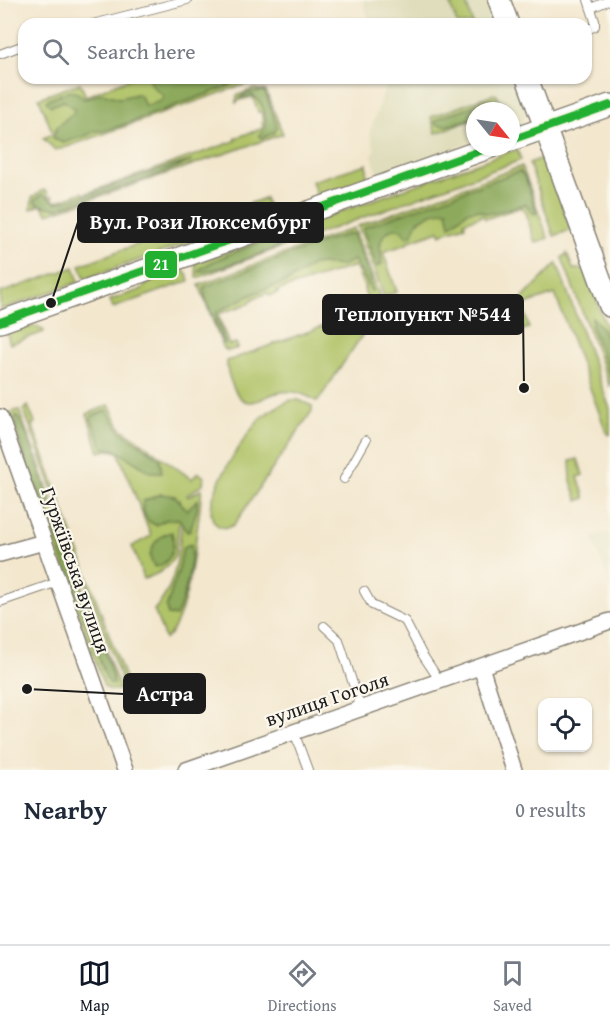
<!DOCTYPE html>
<html lang="en">
<head>
<meta charset="utf-8">
<style>
  :root { --surface:#fff; --page:#f2f2f3; --text:#1f2937; --muted:#747a83; --line:#e0e1e3; --accent:#111827 }
  body { margin:0; font-family:"Gentium Book Plus",serif; background:var(--page); color:var(--text) }
  .controls { position:absolute; right:18px; bottom:18px; display:grid; overflow:hidden; border-radius:12px; box-shadow:0 2px 4px #0004 }
  .controls button { width:54px; height:54px; display:grid; place-items:center; padding:0; border:0; border-bottom:2px solid var(--line); background:var(--surface); color:var(--text); font:30px sans-serif }
  .compass { position:absolute; left:466px; top:102px; width:54px; height:54px; border-radius:50%; background:var(--surface); box-shadow:0 2px 4px #0004; rotate:120deg }
  .list { margin:0; padding:0; list-style:none }
  h2 { display:flex; justify-content:space-between; align-items:center; height:78px; margin:0; padding:0 24px; font-size:26px }
  h2 small { font-size:20px; font-weight:400; color:var(--muted) }
  .icon { flex:none; width:33px; height:33px; fill:none; stroke:currentColor; stroke-width:2; stroke-linecap:round; stroke-linejoin:round }
  .map { position:relative; flex:none; width:610px; height:770px; overflow:hidden }
  .search { position:absolute; background:var(--surface); box-shadow:0 2px 4px #0004; left:18px; right:18px; top:18px; height:66px; display:flex; align-items:center; gap:15px; box-sizing:border-box; padding:0 21px; border-radius:18px; color:var(--muted); font-size:22px }
  .sheet { height:174px; background:var(--surface) }
  nav { display:flex; justify-content:space-around; align-items:center; box-sizing:border-box; height:84px; border-top:2px solid var(--line); background:var(--surface); font-size:16px; color:var(--muted) }
  nav a { display:grid; justify-items:center; gap:3px }
  nav .on { color:var(--accent) }
  .map>svg:first-child { display:block }
  .built { fill:#dfddbb }
  .green { fill:#b0c367; stroke:#667042; stroke-width:1.5 }
  .forest { fill:#8ca95c; stroke:#54623c; stroke-width:1.5 }
  .lines { fill:none; stroke-linecap:round; stroke-linejoin:round }
  .service-casing { stroke:#888275; stroke-width:10 }
  .minor-casing { stroke:#888275; stroke-width:18 }
  .secondary-casing { stroke:#888275; stroke-width:24 }
  .service { stroke:#fff; stroke-width:8 }
  .minor { stroke:#fff; stroke-width:15 }
  .secondary { stroke:#fff; stroke-width:21 }
  .bus-1-casing { stroke:#fbf7ec; stroke-width:12 }
  .bus-1 { stroke:#21b030; stroke-width:8 }
  .labels { text-anchor:middle; stroke-width:4.5; stroke-linejoin:round; paint-order:stroke }
  .street-label { font-size:20px; fill:#1c1c1c; stroke:#fbf7ec }
  .leader { fill:none; stroke:#1c1c1c; stroke-width:2 }
  .callout-dot { fill:#1c1c1c; stroke:#fbf7ec; stroke-width:2 }
  .callout { fill:#1c1c1c; stroke:#1c1c1c; stroke-width:2 }
  .callout-label { font-size:21px; text-anchor:middle; font-weight:bold; fill:#fff }
  .line-badge { stroke:#fbf7ec; stroke-width:2 }
  .badge-label { font-size:16px; text-anchor:middle; font-weight:bold; fill:#fff }
</style>
</head>
<body>
<div class="map">
<svg width="610" height="770" viewBox="0 0 610 770">
  <rect width="100%" height="100%" fill="#fbf7ec"/>
  <filter id="ink" filterUnits="userSpaceOnUse"><feTurbulence type="fractalNoise" baseFrequency=".0167" numOctaves="2"/><feDisplacementMap in="SourceGraphic" scale="12" xChannelSelector="R" yChannelSelector="G"/><feConvolveMatrix kernelMatrix="1 2 1 2 8 2 1 2 1" color-interpolation-filters="sRGB"/></filter>
  <filter id="wash" filterUnits="userSpaceOnUse"><feTurbulence type="fractalNoise" baseFrequency=".008" numOctaves="4" result="noise"/><feDisplacementMap in="SourceGraphic" scale="24" xChannelSelector="R" yChannelSelector="G"/><feGaussianBlur stdDeviation="1.35" result="paint"/><feColorMatrix in="noise" values="0 0 0 0 0 0 0 0 0 0 0 0 0 0 0 0 0 1.4 0 .05"/><feComposite in="paint" operator="in"/></filter>
  <g filter="url(#wash)">
    <rect width="100%" height="100%" fill="#f3e7ce"/>
    <path class="built" d="M363,0H488L497,24H370Z
      M390,78H516L525,104V118L519,125L511,129V111H475V141L378,176L372,156L375,150L369,130L371,129L385,88L392,80Z
      M607,532L610,536L609,584L592,537Z"/>
    <path class="green" d="M449,0H465L473,24H457Z
      M131,78H252L249,83L64,148L55,150L43,138L53,134L39,98L80,83L86,96Z
      M254,89L266,91L283,134L48,214L41,205L31,209L32,198L43,190L47,191L49,197L52,196L55,202L82,192L84,194L235,141V138L263,128L262,122L264,120L261,112H258L253,97L240,100L236,103L237,95Z
      M494,94L497,95L502,109L475,111V119L436,133L431,117Z
      M517,149L521,160L197,278L195,263Z
      M545,157L571,230L554,236L529,163Z
      M367,164V180L317,197L312,181Z
      M522,166L548,238L535,243L526,213L522,207L485,219L484,215L464,222L465,226L446,232L441,235L439,231L407,242V244L383,252L397,292L384,296L358,226Z
      M265,198L270,214L85,279L80,265Z
      M354,228L380,297L368,301L364,289L365,288L355,266L277,291L278,293L270,296L268,293L254,298L248,304L218,314L229,345L236,343L238,348L228,351L223,348L199,285Z
      M567,253L573,269H585L610,337V387L562,258Z
      M557,263L610,409V435L607,434L555,294L523,305L529,328L523,330L516,311L520,301Z
      M74,267L79,282L0,310V293Z
      M180,268L187,274L189,281L113,308L110,300L140,290L154,278Z
      M357,314L369,322V325L318,401H316C300,391 286,388 268,396C262,399 257,402 250,402C236,403 226,373 227,361Z
      M36,326L43,329L44,332L10,344L6,330L13,328Z
      M291,400H299L312,406V411L234,525C228,528 221,529 216,524C196,504 245,436 259,420C267,411 280,405 291,400Z
      M109,405L121,428L192,479L198,472L204,477L203,484L187,495L188,497L202,489C198,520 190,622 165,639L154,610C177,586 178,554 182,523L179,524L175,556C167,570 158,574 144,579L132,546L151,536L118,452L109,450L99,452L87,414Z
      M28,406L35,423L32,424L129,689L125,690L24,410Z
      M19,410L120,690H110L104,686L9,417L13,411Z
      M578,459L583,475L578,477L585,498L578,501L571,481L570,461Z"/>
    <path class="forest" d="M150,78H244L229,86L120,126L104,131H94L88,135L63,143L53,138L57,127L74,112V108L64,101L51,106L46,102L47,100C62,94 73,85 84,99L102,93L119,98L137,94L141,96L145,106L160,101L164,97C159,90 150,88 150,78Z
      M261,91L265,92L267,97L277,127L274,133L262,138L259,136C271,124 265,103 252,95L239,98L246,93Z
      M489,100L494,101L497,109L492,111H475V117C463,121 445,130 435,123L436,120L442,117Z
      M192,161L157,175L58,208H51L35,203V200L43,194L56,203C102,193 145,171 192,161Z
      M520,171L526,179L537,213L534,214L525,204L493,213H486L479,210L468,211L450,226L447,210L432,213L418,221L411,236L407,237L401,230L395,228C376,235 380,248 382,264L377,267L363,230L365,227Z
      M309,229L310,232C296,242 215,272 199,272L200,269C215,258 290,230 309,229Z
      M353,233L371,280L372,292L354,260L342,266L321,264L313,265L287,282L257,292L218,311L216,315L225,342V344L222,343L205,297L204,287L329,240Z
      M592,317C610,332 610,355 610,377L592,328Z
      M107,410L120,431L160,459L162,472H150L114,449L103,448L91,419L92,416Z
      M16,415C27,429 49,489 50,508L48,510C39,499 11,425 16,415Z
      M161,494L175,496L187,510L197,500V509L190,531L187,532L179,519L166,520L156,525C146,522 141,511 143,501Z
      M56,526L77,576L107,658L114,684H110L106,678L54,534L53,527Z
      M172,532C175,547 172,564 155,567C143,554 157,534 172,532Z
      M191,544C194,560 184,601 176,616L168,615L166,608L179,569L183,547Z"/>
  </g>
  <g filter="url(#ink)">
    <g class="lines">
      <g class="service-casing">
        <path id="service" d="M591,8L610,0
          M93,24L187,0
          M586,31L595,26V21L588,0
          M0,54L24,45
          M344,479L366,440
          M364,591L372,605L405,621L422,654L440,681
          M0,602L58,582
          M324,626L339,640L361,709
          M294,732L308,770"/>
      </g>
      <g class="minor-casing">
        <path id="minor" d="M0,417L125,770
          M0,554L44,542
          M481,667L514,770
          M186,770L610,621"/>
      </g>
      <g class="secondary-casing">
        <path id="secondary" d="M499,0L508,24
          M527,78L610,306
          M511,140L610,105
          M0,322L491,147"/>
      </g>
      <use href="#service" class="service"/>
      <use href="#minor" class="minor"/>
      <use href="#secondary" class="secondary"/>
      <g class="bus-1-casing">
        <path id="bus-1" d="M511,140L610,105
          M0,322L491,147"/>
      </g>
      <use href="#bus-1" class="bus-1"/>
    </g>
  </g>
  <g class="labels">
    <g class="street-label">
      <text transform="translate(76 570) rotate(71)" y="7">Гуржіївська вулиця</text>
      <text transform="translate(327 699) rotate(-19)" y="7">вулиця Гоголя</text>
    </g>
  </g>
  <path class="leader" d="M51 303L78 222M524 388L523 314M27 689L124 694"/>
  <g class="callout-dot">
    <circle cx="51" cy="303" r="6"/>
    <circle cx="524" cy="388" r="6"/>
    <circle cx="27" cy="689" r="6"/>
  </g>
  <g class="callout">
    <rect x="78" y="203" width="245" height="39" rx="6"/>
    <rect x="323" y="295" width="200" height="39" rx="6"/>
    <rect x="124" y="674" width="81" height="39" rx="6"/>
  </g>
  <g class="callout-label">
    <text x="200" y="229">Вул. Рози Люксембург</text>
    <text x="423" y="321">Теплопункт №544</text>
    <text x="165" y="701">Астра</text>
  </g>
  <rect class="line-badge" x="144" y="250" width="34" height="29" rx="6" fill="#21b030"/>
  <g class="badge-label">
    <text x="161" y="270">21</text>
  </g>
</svg>
<div class="controls">
<button><svg class="icon" aria-label="locate" viewBox="0 0 24 24"><circle cx="12" cy="12" r="6"/><path d="M12 2v4M12 18v4M2 12h4M18 12h4"/></svg></button>
</div>
<svg class="compass" viewBox="-18 -18 36 36"><path d="M0-13l5 13h-10z" fill="#e53935"/><path d="M0 13l5-13h-10z" fill="#747a83"/></svg>
<div class="search"><svg class="icon" aria-label="search" viewBox="0 0 24 24"><circle cx="10" cy="10" r="6"/><path d="M15 15l6 6"/></svg>Search here</div>
</div>
<section class="sheet">
<h2>Nearby<small>0 results</small></h2>
<ul class="list">
</ul>
</section>
<nav>
<a class="on"><svg class="icon" aria-label="map" viewBox="0 0 24 24"><path d="M3 6l6-2 6 2 6-2v14l-6 2-6-2-6 2zM9 4v14M15 6v14"/></svg>Map</a>
<a><svg class="icon" aria-label="directions" viewBox="0 0 24 24"><path d="M12 3l9 9-9 9-9-9zM9 14v-3h6M13 9l2 2-2 2"/></svg>Directions</a>
<a><svg class="icon" aria-label="saved" viewBox="0 0 24 24"><path d="M7 4h10v16l-5-4-5 4z"/></svg>Saved</a>
</nav>
</body>
</html>
